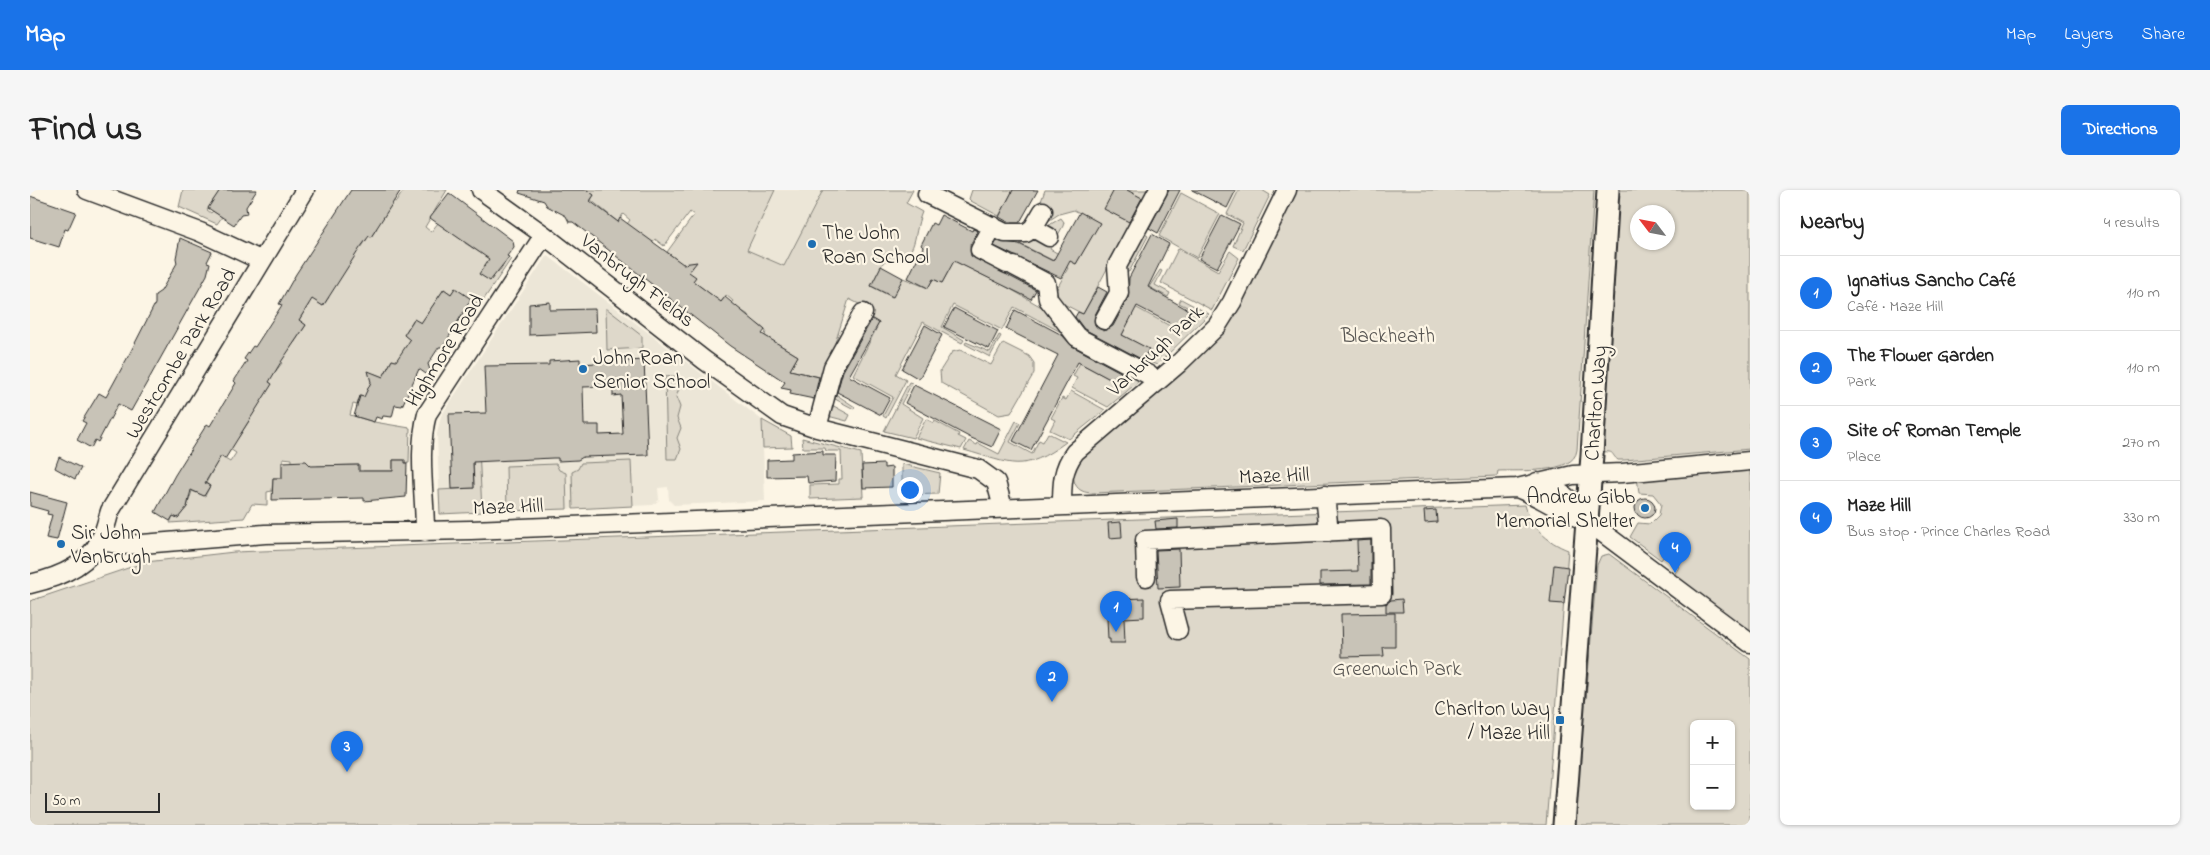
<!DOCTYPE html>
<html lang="en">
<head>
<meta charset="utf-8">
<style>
  :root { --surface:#fff; --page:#f6f6f6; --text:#222; --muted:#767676; --line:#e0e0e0; --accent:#1a73e8 }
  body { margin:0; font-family:"Indie Flower",sans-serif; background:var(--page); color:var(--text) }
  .controls { position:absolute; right:15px; bottom:15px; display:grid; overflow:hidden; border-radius:8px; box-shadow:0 1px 4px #0004 }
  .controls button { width:45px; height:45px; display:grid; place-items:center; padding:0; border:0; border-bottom:1px solid var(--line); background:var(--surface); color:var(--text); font:25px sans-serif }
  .compass { position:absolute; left:1600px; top:15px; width:45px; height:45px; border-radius:50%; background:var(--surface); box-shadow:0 1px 4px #0004; rotate:302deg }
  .scale { position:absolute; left:15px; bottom:12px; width:115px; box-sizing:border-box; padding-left:5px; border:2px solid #2b2b2b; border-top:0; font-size:14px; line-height:18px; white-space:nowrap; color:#2b2b2b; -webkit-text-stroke:4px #fcf5e5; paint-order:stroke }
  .you { position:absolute; left:879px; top:299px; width:18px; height:18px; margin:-12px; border:4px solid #fff; border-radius:50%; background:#1a73e8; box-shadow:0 0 0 8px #1a73e833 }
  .badge { display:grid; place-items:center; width:32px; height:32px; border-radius:50%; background:var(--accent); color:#fff; font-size:16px; font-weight:700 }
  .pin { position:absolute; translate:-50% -41px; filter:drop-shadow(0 1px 2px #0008) }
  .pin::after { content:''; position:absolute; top:26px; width:18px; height:15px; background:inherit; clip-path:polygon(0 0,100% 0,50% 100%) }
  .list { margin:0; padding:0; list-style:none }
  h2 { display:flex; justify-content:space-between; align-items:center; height:65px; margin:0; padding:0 20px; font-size:21px }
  h2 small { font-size:16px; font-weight:400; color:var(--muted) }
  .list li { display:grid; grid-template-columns:32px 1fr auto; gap:15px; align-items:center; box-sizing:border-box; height:75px; padding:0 20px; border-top:1px solid var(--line) }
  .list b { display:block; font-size:19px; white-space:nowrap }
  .list p { margin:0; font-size:16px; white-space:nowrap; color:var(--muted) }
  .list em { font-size:16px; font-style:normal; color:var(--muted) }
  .map { position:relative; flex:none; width:1720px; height:635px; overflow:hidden; border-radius:8px }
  header { display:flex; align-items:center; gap:30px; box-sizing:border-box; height:70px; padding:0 25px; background:var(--accent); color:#fff }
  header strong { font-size:24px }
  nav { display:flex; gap:28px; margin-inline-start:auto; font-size:18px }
  .intro { display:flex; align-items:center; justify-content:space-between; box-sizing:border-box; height:120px; padding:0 30px }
  h1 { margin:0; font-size:35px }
  .button { padding:12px 22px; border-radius:8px; background:var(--accent); color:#fff; font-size:18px; font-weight:700 }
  main { display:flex; gap:30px; padding:0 30px }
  aside { flex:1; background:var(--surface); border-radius:8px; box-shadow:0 1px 4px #0004 }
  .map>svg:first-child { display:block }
  .built { fill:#ece6d7 }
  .green { fill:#ded8ca; stroke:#84827a; fill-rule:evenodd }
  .building { fill:#c8c3b7; stroke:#2b2b2b; fill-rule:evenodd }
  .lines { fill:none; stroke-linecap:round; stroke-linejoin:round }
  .minor-casing { stroke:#2b2b2b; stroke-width:21 }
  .major-casing { stroke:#2b2b2b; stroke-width:25 }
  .minor { stroke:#fcf5e5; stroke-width:18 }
  .major { stroke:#fcf5e5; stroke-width:21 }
  .poi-dot { fill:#1f6fb2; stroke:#fcf5e5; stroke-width:2 }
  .labels { text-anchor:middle; stroke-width:4.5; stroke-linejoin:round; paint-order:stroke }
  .poi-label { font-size:21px; fill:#2b2b2b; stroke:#fcf5e5; text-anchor:start }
  .street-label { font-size:21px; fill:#2b2b2b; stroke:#fcf5e5 }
  .park-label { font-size:21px; fill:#585653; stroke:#fcf5e5 }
</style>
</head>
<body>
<header>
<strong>Map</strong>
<nav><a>Map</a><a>Layers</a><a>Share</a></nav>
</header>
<div class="intro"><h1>Find us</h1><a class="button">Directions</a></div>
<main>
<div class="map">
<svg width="1720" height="635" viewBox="0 0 1720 635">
  <rect width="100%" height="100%" fill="#fcf5e5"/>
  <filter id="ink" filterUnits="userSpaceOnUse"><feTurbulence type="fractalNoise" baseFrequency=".02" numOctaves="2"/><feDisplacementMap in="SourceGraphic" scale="10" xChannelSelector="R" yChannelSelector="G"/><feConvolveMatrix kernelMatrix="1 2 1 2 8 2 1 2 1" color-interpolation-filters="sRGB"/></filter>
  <g filter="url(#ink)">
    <path class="built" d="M630,0H883L826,112L717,60Z
      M517,65L732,230L735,311L644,315L639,310L638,297L628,298L629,310L623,315L410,324L407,244L411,226Z"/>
    <path class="green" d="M153,0H197L184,9L177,20L181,23L183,21L192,27L187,34L149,17Z
      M374,0H417L395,37L401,42L408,33L432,50L437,44L439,46L435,53L449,62L452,58L466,67L459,77L468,83L479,67L481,69L450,115L425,99L421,104L414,99L392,132L390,134L383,130L374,145L382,151L368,173L362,170L353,187L345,184L337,201L362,216L330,206L327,215L323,214L320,225L344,232L380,238L379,273H375L374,270H363V281H333L329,286L328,275L288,276L279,280V274L273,271L261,299L262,269L253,268L252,288H243L242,301L237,302V315L222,314L214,328L140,333L143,326L148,328L157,317L162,301L175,306L180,296L176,293L190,266L200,272L206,263L195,256L208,248L219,231L212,227L242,194L238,191L252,173L244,167L264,153L276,135L269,130L279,114L267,106L271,101L293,116L299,107L285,97L308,92L321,52L331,58L337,49L329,39L341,47L347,38L330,27L353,4L366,12Z
      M557,0H745L717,60L754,76L793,0H883L876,13L892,22C881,49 891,70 854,71L841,96L862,107L873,88L898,98L903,89L912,93L918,82L912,78L910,64L959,88L975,82L970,93L1015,119L1033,143L984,117L972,140L923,115L912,137L934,150L932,153L893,132L866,184L876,190L856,228L853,226L863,207L823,185L849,133L838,126L841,120L819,109L794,188L760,180L768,166L735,146L736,141L728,134H715L720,126L701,114L703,111L696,105L691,112L663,91L659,82L663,77L658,73L653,74L648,80L646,69L637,62L664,25L660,22L634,56L625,49L619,57L597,34L600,30L593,24L588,32L561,10L564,5Z
      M942,0H983L969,26L941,11L939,9Z
      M1015,0H1119L1053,124L1022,108L1038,78L990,54L1009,49L1016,37L1031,28L1034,32L1033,36L1020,59L1046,74L1069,33L1044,20L1029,24L1015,33L1009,17Z
      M1209,0H1232L1240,5L1213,60L1203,56L1213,33L1197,24Z
      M1265,0H1564L1547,260C1544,285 1487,280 1468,281L1467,286L1063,303C1045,303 1041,291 1045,275L1153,179Z
      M1586,0H1720V259L1595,270H1588C1580,264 1586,261 1572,262ZM1608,22H1638V52H1608Z
      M1151,3L1190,24L1167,68L1129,46Z
      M1112,42L1118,46L1099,82L1092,79Z
      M1148,59L1188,81L1200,61L1209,68L1182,120L1131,93Z
      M1130,80L1132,81L1125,95L1140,103L1138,107L1119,97Z
      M1151,109L1179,124L1127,175L1115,170L1120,160L1092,145L1105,117L1151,142L1163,120L1149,113Z
      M576,118L612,146V158L577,160Z
      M969,145L971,146L960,167L935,154L936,152L960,162Z
      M973,153L999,166L1004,173V183L981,223L969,225L911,193L910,181L922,162L930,160L961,175Z
      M1050,173L1091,195L1097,184L1109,191L1078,217L1042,198L1047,188L1043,186Z
      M809,176L816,180L804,203L825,217L824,219L805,209L802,215L820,225L817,231L794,225Z
      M645,186L650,196L646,207L650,217L647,228L651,238L647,248L651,259L647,269H637L635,187Z
      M879,192L882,193L871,214L893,228L883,248L854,241Z
      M1041,201L1075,220L1039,249L1020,240L1025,230L1021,228L1032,208L1036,210Z
      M896,229L904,233L905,231L929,244L928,246L936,250L931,259L886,248Z
      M732,230L761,246L762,257L733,258Z
      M986,231L990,233L980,252L1002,264L1009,250L1013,252L1018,243L1036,252C992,284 983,274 934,260L939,251L947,255L948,253L969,264Z
      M772,248L831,263L833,307L780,309V295L809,294V289H812L811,261H796L795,258H773Z
      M443,258H449L452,322L410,324L409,300L444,298Z
      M601,271L603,316L543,319L542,282L548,279L551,273Z
      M526,274L529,280L536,283L537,319L477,321L476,276Z
      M872,274L910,283L908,304L876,305V298H872Z
      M1720,277V442L1644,385L1649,377L1634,366L1631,370L1600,347L1608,333L1620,334L1629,325L1631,314L1623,304L1609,303L1607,287Z
      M1495,315C1501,337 1517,352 1538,360L1516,635H0V411L116,372L204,362Z
      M1579,364L1720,469V635H1542L1552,509H1556L1567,375L1571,366ZM1664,534H1701V616H1664Z"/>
    <path class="building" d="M190,0H227L216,17L217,24L211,25L204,35L178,18Z
      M321,0H371L341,47L339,46L330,58L293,116L282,109L269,130L276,135L251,172L239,192L242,194L195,269L191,266L175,293L180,296L174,306L161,300L157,317L148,328L143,326L140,331L125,322L145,285L177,234L180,236L206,193L204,191L217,171L214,169L223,156L225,157L252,115L249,114L266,84Z
      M490,0H557L564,5L560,11L588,32L590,28L653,74L667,72L659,82L666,87L663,91L691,112L695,107L735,140L732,144L768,166L760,180L789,187L784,209L760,204L761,200L751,198L755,192L700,156L557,43L543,32H539L536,26L517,16L514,11L489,3Z
      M983,0H1008L990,32H978L969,27Z
      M1084,0H1097L1112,8L1099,32L1074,19Z
      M1139,0H1150L1128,43L1119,38Z
      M1162,0H1206L1197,18Z
      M419,3L483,51L484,57L477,66L479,67L460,91L449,84L459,69L400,28Z
      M0,6L46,22L38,40L35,39L29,57L0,48Z
      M1050,22L1070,33L1046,74L1040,71L1031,88L964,56L967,51L989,54L1023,71Z
      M911,25L942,41L943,39L948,41L940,55L941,66L1006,100L1001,109L924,71L912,93L903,89L898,98L878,88L893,57L891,55L902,33L906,35Z
      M1192,25L1210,34L1187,78L1169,69Z
      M1122,44L1139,54L1118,97L1160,121L1151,139L1107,116L1092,145L1119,159L1113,170L1054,139L1045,127L1048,122L1053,124L1068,97L1077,102L1065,125V135L1074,141L1083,136L1098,108L1099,88Z
      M150,48L182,62L177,72L180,73L177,85L101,221L88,214L68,252L65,250L61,258L47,250L56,233L52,231L69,203L76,207L100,163L125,114V105L131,101L147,73L146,68Z
      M851,76L873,88L863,107L841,96Z
      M425,98L441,109L413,157H409L398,174L403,189L389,179L372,216L365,215L362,227L353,226L352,229L346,227L344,232L324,226L330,206L334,207L341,192L338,181L353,187L362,170L366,171L380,150L374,145L384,129L391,133L414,99L421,104Z
      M520,112V120L565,119L566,142L499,145V114Z
      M924,118L968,141L959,159L914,137Z
      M985,120L1032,145L1042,156L1096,185L1091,195L1048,172L1001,260L983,251L1028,165L976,139Z
      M842,129L849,133L819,186L860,208L851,225L807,202L813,181Z
      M895,135L912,145L889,189L872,179Z
      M550,169V174L614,170L618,265L553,267L548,270L528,271V268H523L443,272L444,298L422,299L419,224L456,223L454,176L519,175V171ZM583,196V206L591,205L593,244L569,245V235H554L553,197Z
      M884,195L971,239L962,257L939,247L875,213Z
      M793,261V265H806L805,291L778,293L777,286L737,287V270L762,269V263Z
      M29,267L51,278L45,289L25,278Z
      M363,270H375V273H377L376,307L334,311V308L242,310L243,288H252V272L276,271L281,276L329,275V281H363Z
      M854,274V278L862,277V297L833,298L832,275Z
      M0,302L37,312L27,350L16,348L22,325L17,324L18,321L0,316Z
      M1605 318a10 10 0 1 1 20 0a10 10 0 1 1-20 0Z
      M1406,320L1407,332L1395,333L1394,321Z
      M1148,329V338L1126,339L1125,331Z
      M1091,332L1092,347L1079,348L1078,333Z
      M1341,350V394L1290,395V382L1328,381L1327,351Z
      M1149,359L1150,397L1128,398L1126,360Z
      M1524,375L1538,377L1534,414L1520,413Z
      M1114,408V427L1094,428L1095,453H1080V449H1078L1077,428H1091V409Z
      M1372,409L1373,422H1356V414L1361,410Z
      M1365,423V457H1353L1354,466L1312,467L1311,424Z"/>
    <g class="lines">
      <g class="minor-casing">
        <path id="minor" d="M57,0L170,42L230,70
          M451,0L514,45L674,170L752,226L787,238L948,279L966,292L973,318
          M899,0L897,4L975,43H996L1003,38L1019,47
          M963,36L950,60L977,74
          M1003,38L1013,21
          M984,76L1016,93L1018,109L1047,147L1119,185L1126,193
          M1074,130L1089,103L1087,76L1128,0
          M787,238L803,177L833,123
          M1507,292C1531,301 1543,309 1557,331
          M1487,298C1512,307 1532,323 1557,331L1720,453
          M1295,305L1299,342
          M1032,315C1032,295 1032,279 1045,262L1148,174L1187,136L1202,112L1257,0
          M395,342C395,303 387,262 397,224L514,45
          M70,351L93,355L112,354L235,344L441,340L1487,298L1543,285L1592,283L1720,271
          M1116,387L1115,350L1351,339L1352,404L1140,410L1148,440
          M0,394C26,388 58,376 70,350C75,342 77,330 80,321L275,0"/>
      </g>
      <g class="major-casing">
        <path id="major" d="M1534,635L1562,265L1578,0"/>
      </g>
      <use href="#minor" class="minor"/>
      <use href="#major" class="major"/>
    </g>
  </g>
  <g class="poi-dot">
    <circle cx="782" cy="54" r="5"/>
    <circle cx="553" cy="179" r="5"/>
    <circle cx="1615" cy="318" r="5"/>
    <circle cx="31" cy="354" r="5"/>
    <rect x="1525" y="525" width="10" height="10" rx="2.5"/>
  </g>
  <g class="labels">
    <g class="poi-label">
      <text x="792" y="49">The John<tspan x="792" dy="24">Roan School</tspan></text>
      <text x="563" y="174">John Roan<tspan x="563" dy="24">Senior School</tspan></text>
      <text x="1605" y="313" text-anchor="end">Andrew Gibb<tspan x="1605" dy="24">Memorial Shelter</tspan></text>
      <text x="41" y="349">Sir John<tspan x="41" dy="24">Vanbrugh</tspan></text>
      <text x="1520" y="525" text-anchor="end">Charlton Way<tspan x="1520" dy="24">/ Maze Hill</tspan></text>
    </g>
    <g class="street-label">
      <text transform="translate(608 90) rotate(38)" y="7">Vanbrugh Fields</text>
      <text transform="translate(414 160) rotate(-58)" y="7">Highmore Road</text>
      <text transform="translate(1125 160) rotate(-43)" y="7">Vanbrugh Park</text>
      <text transform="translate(150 163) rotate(-59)" y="7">Westcombe Park Road</text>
      <text transform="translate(1565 213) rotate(-86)" y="7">Charlton Way</text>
      <text transform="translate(1244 285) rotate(-2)" y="7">Maze Hill</text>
      <text transform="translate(478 316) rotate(-2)" y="7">Maze Hill</text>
    </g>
    <g class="park-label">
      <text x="1358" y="152">Blackheath</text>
      <text x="1367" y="485">Greenwich Park</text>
    </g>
  </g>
</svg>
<div class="controls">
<button>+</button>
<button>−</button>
</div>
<svg class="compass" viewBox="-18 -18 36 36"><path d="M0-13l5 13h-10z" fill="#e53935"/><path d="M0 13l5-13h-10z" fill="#767676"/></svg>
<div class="scale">50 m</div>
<div class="you"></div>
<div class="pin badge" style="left:1086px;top:442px">1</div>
<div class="pin badge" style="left:1022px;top:512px">2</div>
<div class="pin badge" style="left:317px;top:582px">3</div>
<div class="pin badge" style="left:1645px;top:383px">4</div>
</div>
<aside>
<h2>Nearby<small>4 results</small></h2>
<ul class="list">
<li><span class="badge">1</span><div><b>Ignatius Sancho Café</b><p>Café · Maze Hill</p></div><em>110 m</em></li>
<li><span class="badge">2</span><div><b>The Flower Garden</b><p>Park</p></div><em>110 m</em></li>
<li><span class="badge">3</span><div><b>Site of Roman Temple</b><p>Place</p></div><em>270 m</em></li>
<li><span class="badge">4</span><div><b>Maze Hill</b><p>Bus stop · Prince Charles Road</p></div><em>330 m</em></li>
</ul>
</aside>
</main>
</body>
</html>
